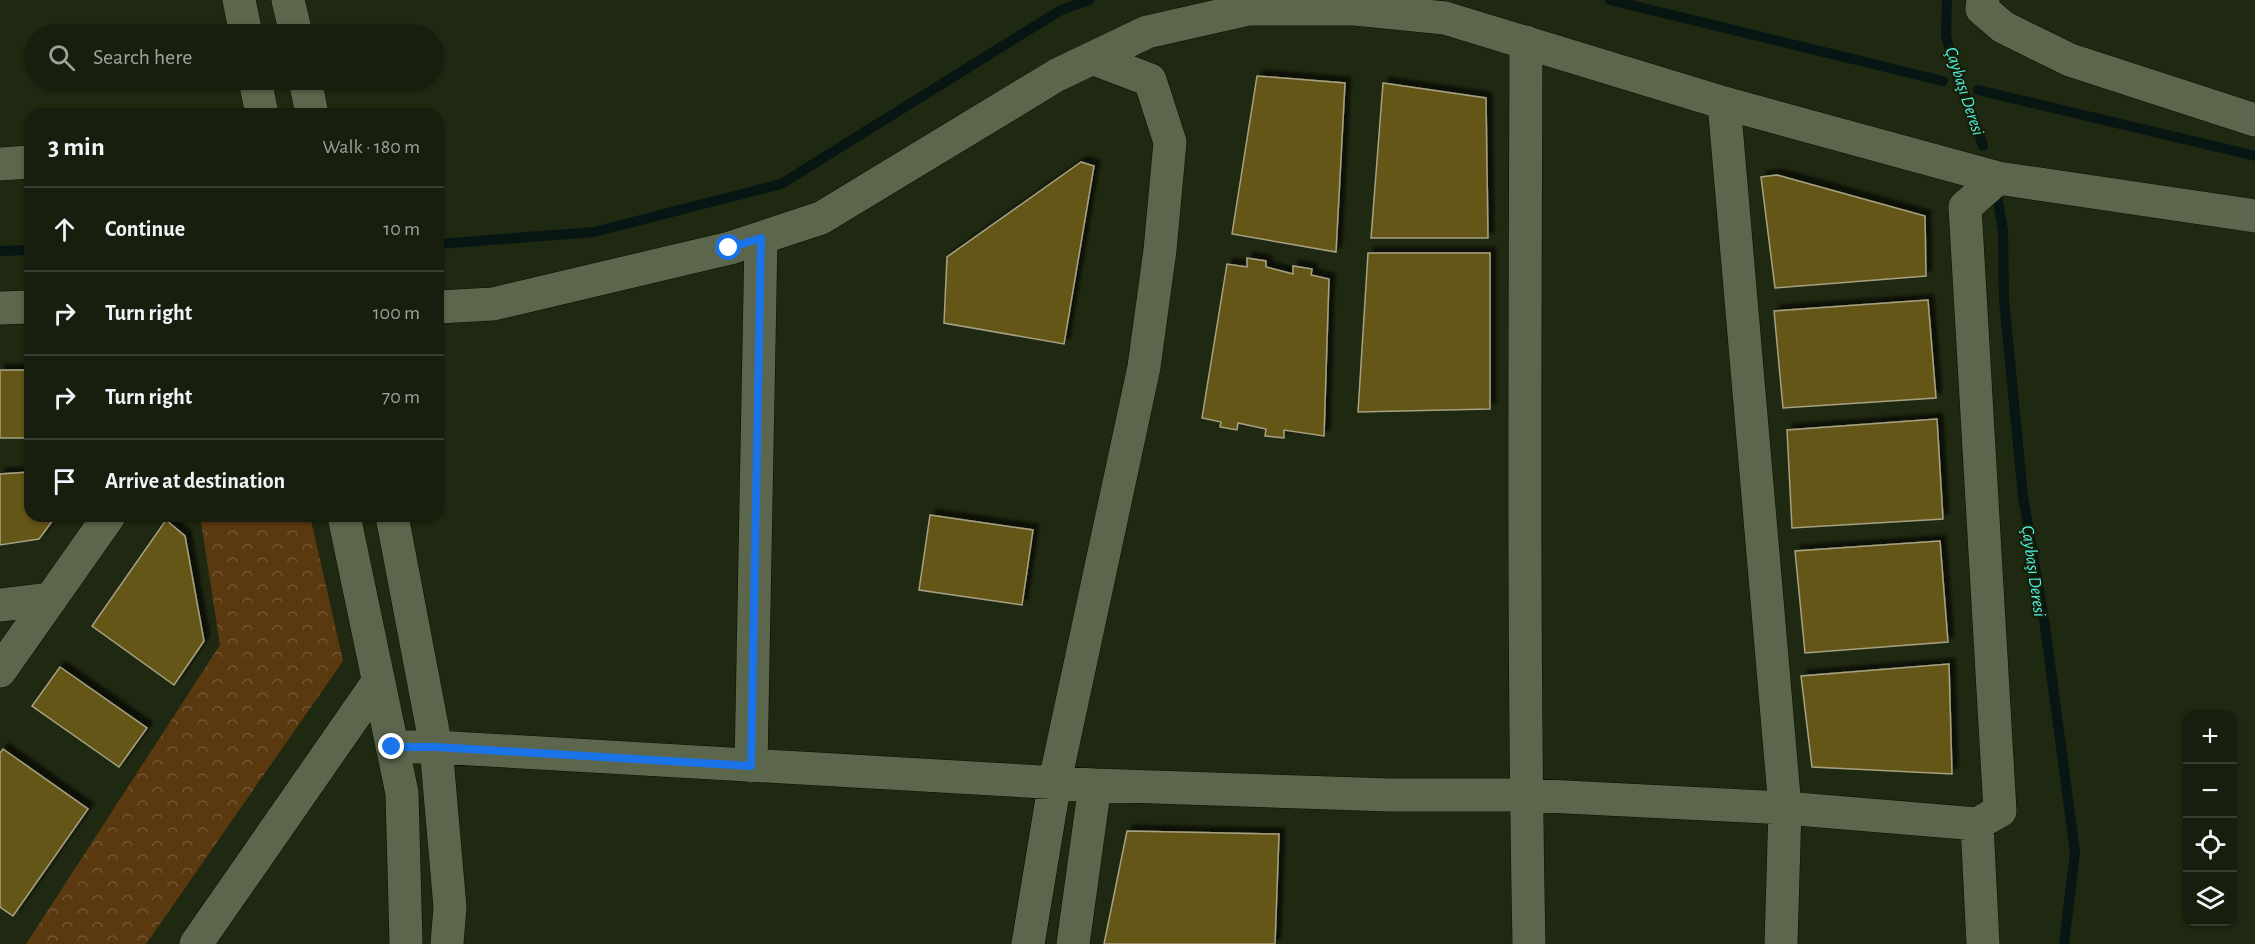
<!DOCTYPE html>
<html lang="en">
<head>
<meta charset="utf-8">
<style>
  :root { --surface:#171e0d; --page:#242b1b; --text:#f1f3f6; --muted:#9ea29d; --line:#363c2e }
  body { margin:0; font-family:"Alegreya Sans",sans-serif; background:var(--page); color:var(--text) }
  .controls { position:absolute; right:18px; bottom:18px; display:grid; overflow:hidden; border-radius:12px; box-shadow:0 2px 4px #0004 }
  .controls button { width:54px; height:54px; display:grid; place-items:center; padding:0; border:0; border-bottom:2px solid var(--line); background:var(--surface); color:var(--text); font:30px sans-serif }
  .stop { position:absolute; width:18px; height:18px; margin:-14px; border:4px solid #1a73e8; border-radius:50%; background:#fff }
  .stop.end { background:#1a73e8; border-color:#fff; box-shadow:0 2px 6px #0008 }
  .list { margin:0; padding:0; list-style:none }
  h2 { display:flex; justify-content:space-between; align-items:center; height:78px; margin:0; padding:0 24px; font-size:26px }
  h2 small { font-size:20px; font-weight:400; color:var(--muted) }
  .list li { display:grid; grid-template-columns:39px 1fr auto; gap:18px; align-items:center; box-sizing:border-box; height:84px; padding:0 24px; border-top:2px solid var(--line) }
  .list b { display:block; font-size:22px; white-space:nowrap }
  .list em { font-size:20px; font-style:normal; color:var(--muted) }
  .icon { flex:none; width:33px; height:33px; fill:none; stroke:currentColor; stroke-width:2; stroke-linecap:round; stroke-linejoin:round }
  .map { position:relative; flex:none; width:2255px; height:944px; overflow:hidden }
  .search { position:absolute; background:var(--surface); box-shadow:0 2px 4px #0004; left:24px; top:24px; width:420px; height:66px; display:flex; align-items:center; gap:15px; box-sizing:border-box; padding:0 21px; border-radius:33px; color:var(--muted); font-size:22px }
  .panel { position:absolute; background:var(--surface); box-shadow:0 2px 4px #0004; left:24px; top:108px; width:420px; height:414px; border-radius:18px }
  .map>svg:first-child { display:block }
  .park { fill:url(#park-crowns) }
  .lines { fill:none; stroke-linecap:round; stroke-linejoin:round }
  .stream { stroke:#071513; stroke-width:10 }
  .building { fill:#645717; stroke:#a7a183; stroke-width:1.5; filter:url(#shadow) }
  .minor-casing { stroke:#091100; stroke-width:34 }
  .minor { stroke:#5b664c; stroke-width:33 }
  .route { stroke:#1a73e8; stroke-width:8 }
  .labels { text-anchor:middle; stroke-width:4.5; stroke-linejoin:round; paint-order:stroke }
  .water-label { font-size:18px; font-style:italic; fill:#4eefe0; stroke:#161e08 }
</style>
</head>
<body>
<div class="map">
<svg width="2255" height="944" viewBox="0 0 2255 944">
  <defs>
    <pattern id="park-crowns" width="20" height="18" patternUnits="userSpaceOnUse" patternTransform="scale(1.5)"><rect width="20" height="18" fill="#5b3910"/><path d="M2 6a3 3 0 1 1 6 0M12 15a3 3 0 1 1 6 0" fill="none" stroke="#725532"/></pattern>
    <filter id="shadow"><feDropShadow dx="5.5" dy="-5.5" stdDeviation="1.5" flood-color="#0009"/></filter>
  </defs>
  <rect width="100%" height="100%" fill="#1f2811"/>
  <path class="park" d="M194,516H310L343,661L146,944H26L220,645L201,522Z"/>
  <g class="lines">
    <path class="stream" d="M1610,0L1943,81
      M1947,0L1946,36L1956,72L1983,146
      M1978,90L2255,156
      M1997,196L2003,231L2004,300L2023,496L2045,626L2075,852L2064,944
      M438,244L594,232L781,184L1061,10L1089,0
      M0,251L30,250"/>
  </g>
  <path class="building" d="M1257,76L1345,83L1336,252L1232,234Z
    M1383,83L1486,98L1488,238H1371Z
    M1081,162L1094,166L1064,344L944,323L947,257Z
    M1777,175L1925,216L1926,276L1775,288L1761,177Z
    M1368,253H1490V409L1358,412Z
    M1247,258L1266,261V267L1293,274V266L1312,269L1311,275L1329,279L1324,436L1284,430V438L1265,436L1266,429L1238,423L1237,430L1220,427L1221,422L1202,418L1227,264L1247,267Z
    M1928,300L1936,398L1783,408L1774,311Z
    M0,370H30V438H0Z
    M1937,419L1943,519L1792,528L1787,430Z
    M30,472V516H56L39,539L0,545V474Z
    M930,515L1033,530L1022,605L919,590Z
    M166,520L185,536L204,641L174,685L92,626Z
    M1940,541L1948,642L1805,653L1795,551Z
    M1949,664L1952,774L1812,767L1801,676Z
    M60,667L147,728L119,767L32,706Z
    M3,749L88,809L13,916L0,907V753Z
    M1127,831L1279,834L1275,944H1104Z"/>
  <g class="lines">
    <g class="minor-casing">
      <path id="minor" d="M239,0L246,34
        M288,0L296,34
        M1983,0L1982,9L2003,27L2070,60L2255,120
        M1526,42C1525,343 1523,643 1529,944
        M255,80L262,114
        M305,80L312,114
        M1724,103L1785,808L1781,944
        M0,164L30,162
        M438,307L493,304L730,248L821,218L1057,75L1147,32L1249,9H1355L1445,18L1724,103L1998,178L2255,216
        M0,308L30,307
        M344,516L402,793L406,944
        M392,516L436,747L450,907L447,944
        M0,605L51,599
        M0,671L109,516
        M392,747H436L1095,785L1390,795H1526L1785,808L1977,824L2000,811L1965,207L1998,178
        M751,766L761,238
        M1977,824L1983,944
        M196,944L378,682
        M1028,944L1055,781L1144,367L1160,250L1170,142L1150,80L1092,58
        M1073,944L1095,785"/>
    </g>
    <use href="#minor" class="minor"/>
  </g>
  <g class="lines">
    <path class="route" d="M392,747H436L751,766L761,238L729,248"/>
  </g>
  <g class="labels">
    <g class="water-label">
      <text transform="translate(1965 91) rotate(72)" y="6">Çaybaşı Deresi</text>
      <text transform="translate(2034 571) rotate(82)" y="6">Çaybaşı Deresi</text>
    </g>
  </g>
</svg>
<div class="controls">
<button>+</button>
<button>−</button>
<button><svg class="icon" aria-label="locate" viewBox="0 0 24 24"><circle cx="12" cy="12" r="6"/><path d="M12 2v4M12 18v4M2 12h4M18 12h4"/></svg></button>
<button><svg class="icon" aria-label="layers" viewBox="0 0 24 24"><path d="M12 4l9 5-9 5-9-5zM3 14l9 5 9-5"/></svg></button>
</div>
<div class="stop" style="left:729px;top:248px"></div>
<div class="stop end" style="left:392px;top:747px"></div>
<div class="search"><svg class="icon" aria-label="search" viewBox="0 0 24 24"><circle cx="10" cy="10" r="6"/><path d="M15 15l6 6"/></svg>Search here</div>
<section class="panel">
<h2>3 min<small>Walk · 180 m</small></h2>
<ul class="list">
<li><svg class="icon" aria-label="ahead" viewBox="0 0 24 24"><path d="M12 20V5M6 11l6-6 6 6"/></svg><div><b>Continue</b></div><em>10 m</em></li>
<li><svg class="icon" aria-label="right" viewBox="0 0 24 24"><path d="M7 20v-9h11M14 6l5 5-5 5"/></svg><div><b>Turn right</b></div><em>100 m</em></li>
<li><svg class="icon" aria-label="right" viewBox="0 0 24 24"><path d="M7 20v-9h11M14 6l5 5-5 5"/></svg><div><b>Turn right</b></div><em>70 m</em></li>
<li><svg class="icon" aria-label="arrive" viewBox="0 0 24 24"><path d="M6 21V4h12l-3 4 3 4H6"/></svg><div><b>Arrive at destination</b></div></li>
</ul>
</section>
</div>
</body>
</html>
